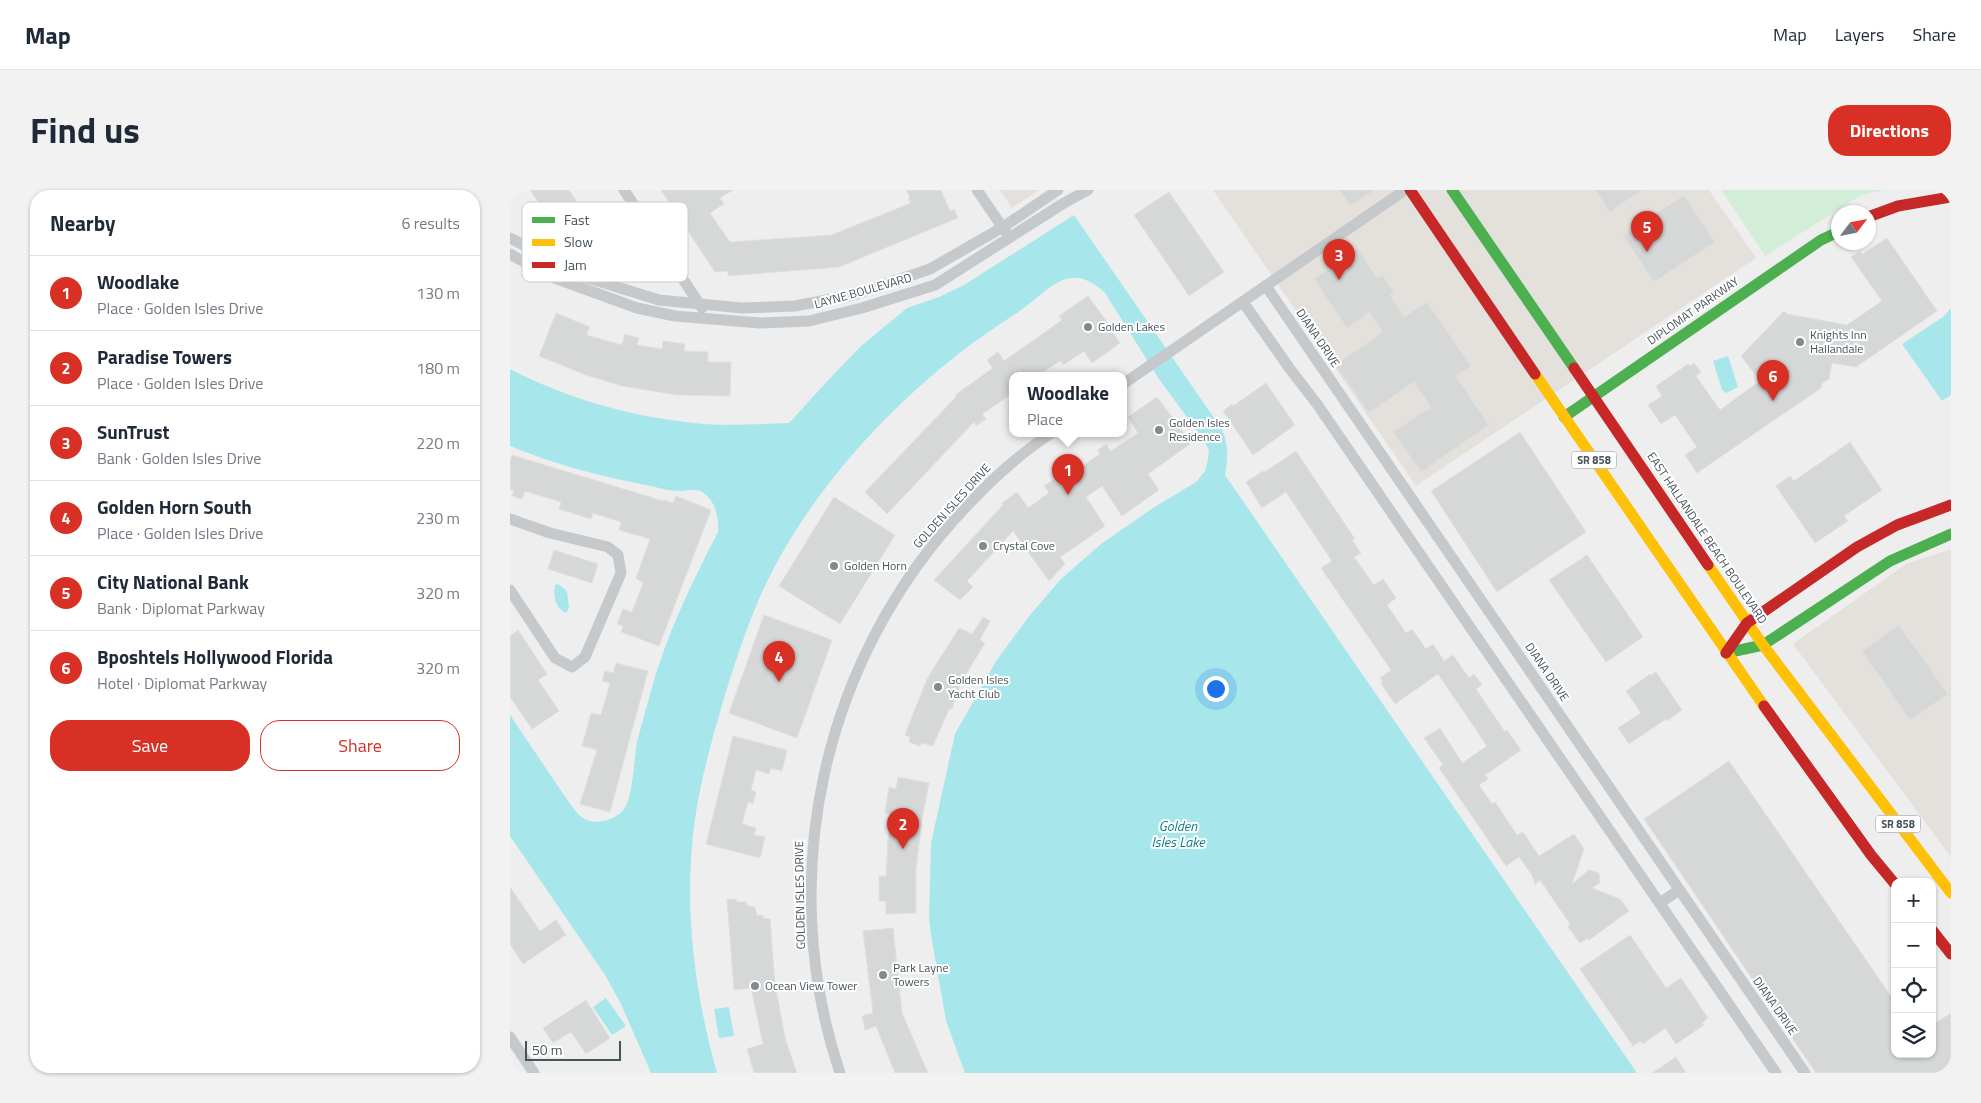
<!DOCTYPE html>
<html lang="en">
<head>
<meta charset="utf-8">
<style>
  :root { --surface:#fff; --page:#f2f2f3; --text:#1f2937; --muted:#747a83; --line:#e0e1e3; --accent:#d93025 }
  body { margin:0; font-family:"Titillium Web",sans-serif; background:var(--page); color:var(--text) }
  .controls { position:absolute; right:15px; bottom:15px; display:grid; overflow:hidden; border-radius:10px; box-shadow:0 1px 4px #0004 }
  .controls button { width:45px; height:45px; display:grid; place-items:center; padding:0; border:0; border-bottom:1px solid var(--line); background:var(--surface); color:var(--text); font:25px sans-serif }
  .compass { position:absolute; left:1321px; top:15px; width:45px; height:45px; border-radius:50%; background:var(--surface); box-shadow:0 1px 4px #0004; rotate:58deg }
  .scale { position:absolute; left:15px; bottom:12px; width:96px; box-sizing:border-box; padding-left:5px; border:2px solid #46545b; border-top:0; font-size:14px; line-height:18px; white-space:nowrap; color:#46545b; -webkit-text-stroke:4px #fff; paint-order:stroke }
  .you { position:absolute; left:705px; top:498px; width:18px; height:18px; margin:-12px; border:4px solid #fff; border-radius:50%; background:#1a73e8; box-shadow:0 0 0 8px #1a73e833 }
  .badge { display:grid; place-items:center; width:32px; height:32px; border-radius:50%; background:var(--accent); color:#fff; font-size:16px; font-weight:700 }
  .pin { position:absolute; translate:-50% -41px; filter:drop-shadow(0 1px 2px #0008) }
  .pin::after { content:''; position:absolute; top:26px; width:18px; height:15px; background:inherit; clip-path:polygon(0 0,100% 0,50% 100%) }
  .popup { position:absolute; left:499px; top:182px; width:118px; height:65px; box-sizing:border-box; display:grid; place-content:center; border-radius:10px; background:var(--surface); filter:drop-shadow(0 1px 4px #0005); font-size:16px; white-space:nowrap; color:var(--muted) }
  .popup b { font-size:19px; color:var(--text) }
  .popup::after { content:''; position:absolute; left:50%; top:100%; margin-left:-10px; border:10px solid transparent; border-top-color:var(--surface) }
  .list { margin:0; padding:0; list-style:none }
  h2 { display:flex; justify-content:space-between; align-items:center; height:65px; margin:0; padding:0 20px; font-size:21px }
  h2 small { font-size:16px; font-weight:400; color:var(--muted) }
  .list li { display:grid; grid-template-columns:32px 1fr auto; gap:15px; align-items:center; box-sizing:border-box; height:75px; padding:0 20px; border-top:1px solid var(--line) }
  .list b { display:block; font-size:19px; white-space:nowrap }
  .list p { margin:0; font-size:16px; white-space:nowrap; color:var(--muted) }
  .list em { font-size:16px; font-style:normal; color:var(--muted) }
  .actions { display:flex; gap:10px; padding:15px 20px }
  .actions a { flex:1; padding:11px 0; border:1px solid var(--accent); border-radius:20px; text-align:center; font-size:18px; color:var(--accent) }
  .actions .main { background:var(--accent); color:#fff }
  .icon { flex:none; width:28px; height:28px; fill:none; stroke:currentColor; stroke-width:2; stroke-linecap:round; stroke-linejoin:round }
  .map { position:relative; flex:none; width:1441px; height:883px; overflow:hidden; border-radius:20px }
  header { display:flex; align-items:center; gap:30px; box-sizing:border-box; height:70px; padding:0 25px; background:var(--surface); border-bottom:1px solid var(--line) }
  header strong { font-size:24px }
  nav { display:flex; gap:28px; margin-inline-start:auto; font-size:18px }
  .intro { display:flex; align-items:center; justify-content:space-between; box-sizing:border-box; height:120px; padding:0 30px }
  h1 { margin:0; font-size:35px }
  .button { padding:12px 22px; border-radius:20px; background:var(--accent); color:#fff; font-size:18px; font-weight:700 }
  main { display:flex; gap:30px; padding:0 30px }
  aside { flex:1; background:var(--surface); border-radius:20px; box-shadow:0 1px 4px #0004 }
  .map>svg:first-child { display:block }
  .commercial { fill:#e4e0dc }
  .green { fill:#d2eed9 }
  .water { fill:#a7e7ec }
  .building { fill:#d6d7d7; stroke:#e0e0e1 }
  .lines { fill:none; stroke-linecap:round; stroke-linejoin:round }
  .street { stroke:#c6c9cb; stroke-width:11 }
  .fast { stroke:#4caf50; stroke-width:11 }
  .slow { stroke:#ffc107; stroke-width:11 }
  .jam { stroke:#c62828; stroke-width:11 }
  .poi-dot { fill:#818a8e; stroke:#fff; stroke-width:2 }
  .labels { text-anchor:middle; stroke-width:4; stroke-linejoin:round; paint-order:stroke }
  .shield { fill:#fff; stroke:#7e878c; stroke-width:1 }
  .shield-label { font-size:11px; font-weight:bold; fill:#46545b }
  .street-label { font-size:12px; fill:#46545b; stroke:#fff }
  .poi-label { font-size:12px; fill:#46545b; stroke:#fff; text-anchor:start }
  .water-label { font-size:14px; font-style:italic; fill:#0d7f89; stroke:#fff }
  .key { fill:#fff; stroke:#c8ccce; stroke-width:1 }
  .key-label { font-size:14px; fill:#46545b }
</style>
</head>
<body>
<header>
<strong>Map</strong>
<nav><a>Map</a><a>Layers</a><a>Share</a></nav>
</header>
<div class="intro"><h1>Find us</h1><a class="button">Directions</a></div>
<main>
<aside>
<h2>Nearby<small>6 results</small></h2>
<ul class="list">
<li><span class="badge">1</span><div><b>Woodlake</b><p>Place · Golden Isles Drive</p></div><em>130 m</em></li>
<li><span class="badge">2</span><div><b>Paradise Towers</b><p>Place · Golden Isles Drive</p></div><em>180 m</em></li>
<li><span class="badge">3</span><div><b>SunTrust</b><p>Bank · Golden Isles Drive</p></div><em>220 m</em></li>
<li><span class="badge">4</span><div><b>Golden Horn South</b><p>Place · Golden Isles Drive</p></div><em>230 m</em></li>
<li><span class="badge">5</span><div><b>City National Bank</b><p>Bank · Diplomat Parkway</p></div><em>320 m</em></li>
<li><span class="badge">6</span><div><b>Bposhtels Hollywood Florida</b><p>Hotel · Diplomat Parkway</p></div><em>320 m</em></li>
</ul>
<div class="actions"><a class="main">Save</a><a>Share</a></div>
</aside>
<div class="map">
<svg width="1441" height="883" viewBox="0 0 1441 883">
  <rect width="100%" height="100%" fill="#efeeee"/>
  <path class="commercial" d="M490,0H529L502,18Z
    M703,0H1199L1246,68L906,296Z
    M1441,359V667L1283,454L1396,374Z"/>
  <path class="green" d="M1211,0H1374L1350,6L1255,66Z"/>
  <path class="water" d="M564,25L711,238C719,254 718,267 715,285L1127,883H455L436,831L421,745L419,727L421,653L445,544L486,471L520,425L550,390L591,354L643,318L686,292L695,281L698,269L699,260L693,249L649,189L595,103C557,67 538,103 504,125C410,184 317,278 265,376C243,417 229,461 215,505C203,546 191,587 185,629C173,714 184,801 207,883H141L110,812L95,785L0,646V525L58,611C63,617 67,624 73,628C84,636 106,630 114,619C123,608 124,568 127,552C131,536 136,520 140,504C155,448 181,394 208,342C209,328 206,311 192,302C185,298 177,301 169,301C158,301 146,297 136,295C89,286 44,274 0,256V179C54,207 115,225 176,232C210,237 245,234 279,233L322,186L350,157L397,118L429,107L454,95Z
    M1440,119H1441V205L1432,211L1392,154L1433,127Z
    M1218,166L1228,197L1216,203L1212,200L1203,171Z
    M48,394L57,401L59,418L56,423C45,418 43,406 45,395Z
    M96,808L116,836L102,845L83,817Z
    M219,817L224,846L209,848L204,819Z"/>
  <path class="building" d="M20,0H59L85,39L59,56Z
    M151,0H223L210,8L214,14L200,23L220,52L321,45L401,13L398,9L400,7L396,0H431L440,21L444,19L448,28L329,77L218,86V81L205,82Z
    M830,0H865L840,16Z
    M1085,0H1132L1100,22Z
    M659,2L714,82L679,106L624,25Z
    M1174,5L1205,52L1144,92L1113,45Z
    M1377,48L1427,121L1346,177L1322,173L1319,189L1312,193L1311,198L1187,283L1175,265L1187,257L1165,225L1151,234L1138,215L1152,206L1146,196L1178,174L1180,176L1184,173L1191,182L1186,186L1210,220L1250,191L1231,166L1274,121L1277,124L1337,135L1372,111L1341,67L1350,61L1352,64Z
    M848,59L867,88L872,85L884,102L880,105L894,127L917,112L961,176L946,186L979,235L911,282L883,242L921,217L904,192L859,223L825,175L873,142L859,122L837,138L804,89Z
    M578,106L603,140L602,141L610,153L582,173L574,161L553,175L550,171L527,186H503V203L472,224L476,229L466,236L464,232L377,324L355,302L446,207L445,205L483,178L477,170L488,162L494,171L552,130L549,126Z
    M46,123L80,137L76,145L112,155L115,144L129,148L127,155L152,159L153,151L175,154L174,161L198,162V172H221L220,206L168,205L112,196L76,185L29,166Z
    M756,193L785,235L743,265L713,221L722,214L723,216Z
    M647,207L676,246L675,247L680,254L638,284L649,300L612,326L592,296L576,307L595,336L550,367L555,374L539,391L503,341L457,391L463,397L450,410L424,390L493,315L492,313L507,302L518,318L539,303L534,296L543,290L546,294L590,264L588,260L596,254L601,261L628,243L618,227Z
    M1010,242L1076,342L987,402L921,301Z
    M1340,252L1372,300L1334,326L1338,331L1305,353L1266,296L1280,286L1284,291Z
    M786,261L845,349L842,350L851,363L844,367L864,395L873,389L886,408L877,415L896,443L902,439L916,459L923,454L934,471L943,465L959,488L964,484L972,495L966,499L995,542L997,540L1011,560L975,585L978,589L969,595L982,614L985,612L1007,645L1013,642L1029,666L1064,644L1074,659L1062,694L1079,680L1089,683L1090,693L1082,698L1110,709L1119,721L1079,750L1078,748L1070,753L1058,737L1060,734L1030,690L1025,694L1022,685L1009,667L996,676L929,578L933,575L914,548L930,538L952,573L977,556L928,484L885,514L871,493L873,492L870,488L881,480L811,378L822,371L776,302L752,318L736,292L753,281L755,282Z
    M2,265L153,311L154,310L163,313L166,306L201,320L149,456L111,442L113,436L107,434L113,419L122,422L133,393L126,388L140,349L109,340L111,332L83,323L81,329L49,319L51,312L15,301L12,309L2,306L4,301L0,299V271Z
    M324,307L385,345L330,434L269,396Z
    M44,360L88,374L82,393L38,379Z
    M1077,365L1133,447L1096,472L1039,390Z
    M254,425L322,450L287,548L219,523Z
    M473,427L480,431L470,450L475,453L450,494L442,519H439L423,556L411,553L410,556L399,552L400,547L395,545L399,534L417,489L449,438L462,444Z
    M1389,435L1438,504L1400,530L1352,461Z
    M8,440L37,484L28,490L49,521L22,539L0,507V446Z
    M106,473L138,481L100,622L70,614L87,560L72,556L81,523L91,525L100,493L92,491L95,481L103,483Z
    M1146,482L1172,520L1157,531L1156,529L1119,554L1108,538L1131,523L1116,501L1140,484L1141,485Z
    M223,546L277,560L272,581L261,578L259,584L246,580L241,600L246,602L243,614L238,612L232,634L246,638L244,645L255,647L250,668L196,654Z
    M1219,571L1385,812V864H1422V835L1441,823V883H1306L1134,629Z
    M388,587L419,593L412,629L406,679V723L376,724V711H369V686H376L378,650L382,625L375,623L379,597L386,599Z
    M0,697L30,741L46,730L56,745L13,774L0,754Z
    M217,709L227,710V712H236L238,716L245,717L247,726L253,725V728L260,729L265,794L276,851L287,883H244L237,859L253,854L241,798L224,800Z
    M383,738L392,823L418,883H385L366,836L355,840L352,826L363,823L353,741Z
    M1120,745L1156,798L1171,788L1198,828L1192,833L1194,835L1166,854L1155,838L1133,854L1131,851L1123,856L1070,779Z
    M76,810L100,848L76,864L61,842L43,853L33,838Z
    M1166,867L1176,883H1142Z"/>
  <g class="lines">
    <path class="street" d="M114,0L192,118
      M467,0L497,44
      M0,48L78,88L149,110L232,118L285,116L343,105L420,79L493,37L548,0
      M0,64L39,86L127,118L165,126L250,133L299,131L352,118L425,95L554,13L578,0
      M756,96L1295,883
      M733,112L780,179L807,214L1266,883
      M613,194L895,0
      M0,329L40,343L98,357L108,365L111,383L75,467L62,477L45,468L0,400
      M1150,713L1169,700
      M0,847L24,883
      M330,883C264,687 313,468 455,318C481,290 508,265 540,244"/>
    <path class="fast" d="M942,0L1064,178
      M1054,227L1311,50L1328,42
      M1216,463L1253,455L1380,371L1441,344"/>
    <path class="slow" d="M1025,184L1254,516
      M1198,375L1253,455L1441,703"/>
    <path class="jam" d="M900,0L1025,184
      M1358,27L1388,16L1441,7
      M1064,178L1198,375
      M1216,463L1237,433L1347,357L1387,335L1441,315
      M1254,516L1361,665L1385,694
      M1422,740L1441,764"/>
  </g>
  <g class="poi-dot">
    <circle cx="578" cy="137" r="5"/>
    <circle cx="1290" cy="152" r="5"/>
    <circle cx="649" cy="240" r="5"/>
    <circle cx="473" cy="356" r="5"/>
    <circle cx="324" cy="376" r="5"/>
    <circle cx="428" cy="497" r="5"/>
    <circle cx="373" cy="785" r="5"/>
    <circle cx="245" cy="796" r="5"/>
  </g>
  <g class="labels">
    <g class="shield">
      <rect x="1061.5" y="261.5" width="45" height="17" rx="4"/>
      <rect x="1365.5" y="625.5" width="45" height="17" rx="4"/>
    </g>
    <g class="shield-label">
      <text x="1084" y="274">SR 858</text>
      <text x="1388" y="638">SR 858</text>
    </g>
    <g class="street-label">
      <text transform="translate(353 101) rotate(-16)" y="4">LAYNE BOULEVARD</text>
      <text transform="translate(1183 121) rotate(-35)" y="4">DIPLOMAT PARKWAY</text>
      <text transform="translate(808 148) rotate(56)" y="4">DIANA DRIVE</text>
      <text transform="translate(442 316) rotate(-48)" y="4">GOLDEN ISLES DRIVE</text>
      <text transform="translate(1197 348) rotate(56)" y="4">EAST HALLANDALE BEACH BOULEVARD</text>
      <text transform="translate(1037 482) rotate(56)" y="4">DIANA DRIVE</text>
      <text transform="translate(290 705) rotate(-91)" y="4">GOLDEN ISLES DRIVE</text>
      <text transform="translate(1265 816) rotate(55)" y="4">DIANA DRIVE</text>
    </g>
    <g class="poi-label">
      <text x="588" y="141">Golden Lakes</text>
      <text x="1300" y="149">Knights Inn<tspan x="1300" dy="14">Hallandale</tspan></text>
      <text x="659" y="237">Golden Isles<tspan x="659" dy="14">Residence</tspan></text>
      <text x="483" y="360">Crystal Cove</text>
      <text x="334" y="380">Golden Horn</text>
      <text x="438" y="494">Golden Isles<tspan x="438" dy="14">Yacht Club</tspan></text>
      <text x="383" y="782">Park Layne<tspan x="383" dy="14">Towers</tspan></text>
      <text x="255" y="800">Ocean View Tower</text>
    </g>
    <g class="water-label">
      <text x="668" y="641">Golden<tspan x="668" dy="16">Isles Lake</tspan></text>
    </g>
  </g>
  <rect x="12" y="12" width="166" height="80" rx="8" class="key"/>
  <rect x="22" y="27" width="23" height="6" fill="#4caf50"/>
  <rect x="22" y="49" width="23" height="7" fill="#ffc107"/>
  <rect x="22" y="72" width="23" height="6" fill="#c62828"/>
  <g class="key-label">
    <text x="54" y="35">Fast</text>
    <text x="54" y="57">Slow</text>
    <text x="54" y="80">Jam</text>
  </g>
</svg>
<div class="controls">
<button>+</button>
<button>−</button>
<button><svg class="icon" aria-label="locate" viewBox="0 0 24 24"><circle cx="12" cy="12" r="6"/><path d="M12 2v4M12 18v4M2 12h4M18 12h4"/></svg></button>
<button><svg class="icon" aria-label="layers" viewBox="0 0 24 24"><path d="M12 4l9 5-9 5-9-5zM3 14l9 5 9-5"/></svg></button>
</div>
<svg class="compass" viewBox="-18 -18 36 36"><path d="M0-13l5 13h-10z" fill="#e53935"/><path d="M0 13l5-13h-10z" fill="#747a83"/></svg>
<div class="scale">50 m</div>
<div class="you"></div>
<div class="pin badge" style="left:558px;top:305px">1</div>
<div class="popup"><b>Woodlake</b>Place</div>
<div class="pin badge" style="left:393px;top:659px">2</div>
<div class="pin badge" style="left:829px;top:90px">3</div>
<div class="pin badge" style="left:269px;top:492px">4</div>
<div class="pin badge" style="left:1137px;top:62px">5</div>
<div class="pin badge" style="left:1263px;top:211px">6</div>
</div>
</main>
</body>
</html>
